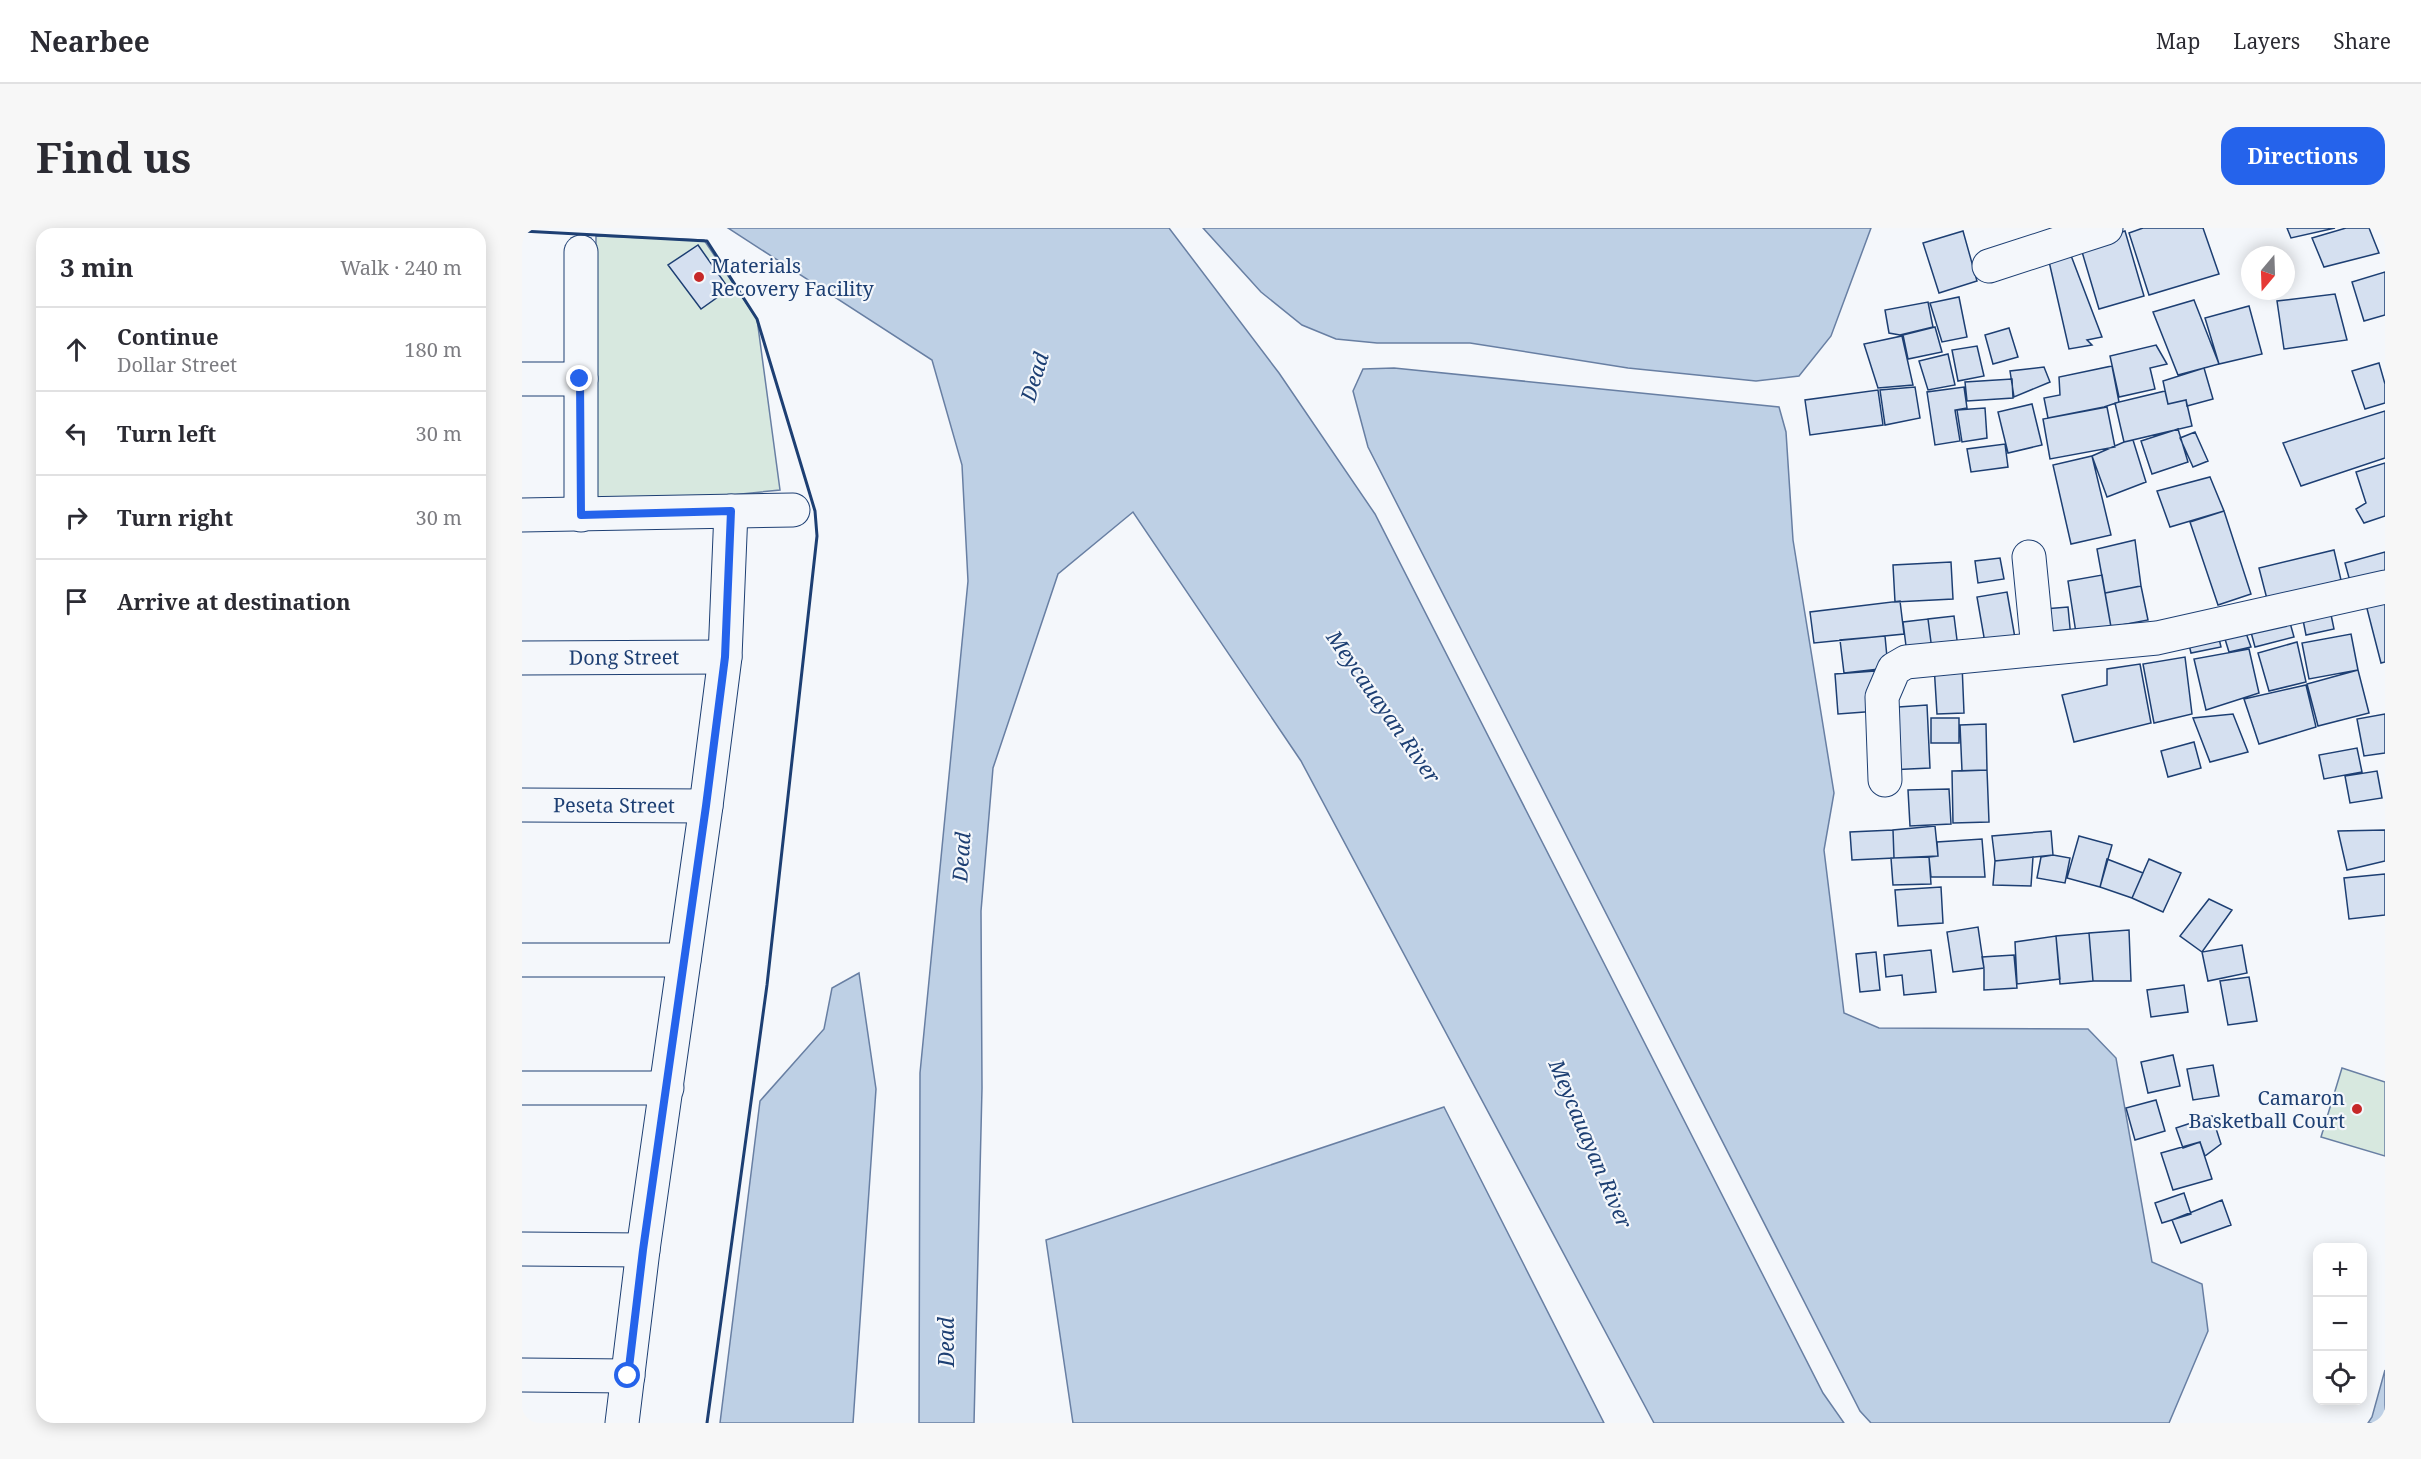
<!DOCTYPE html>
<html lang="en">
<head>
<meta charset="utf-8">
<style>
  :root { --surface:#fff; --page:#f7f7f7; --text:#2b2b33; --muted:#7c7c81; --line:#e1e1e2; --accent:#2563eb }
  body { margin:0; font-family:"Noto Serif",serif; background:var(--page); color:var(--text) }
  .controls { position:absolute; right:18px; bottom:18px; display:grid; overflow:hidden; border-radius:12px; box-shadow:0 3px 15px #0003 }
  .controls button { width:54px; height:54px; display:grid; place-items:center; padding:0; border:0; border-bottom:2px solid var(--line); background:var(--surface); color:var(--text); font:30px sans-serif }
  .compass { position:absolute; left:1719px; top:18px; width:54px; height:54px; border-radius:50%; background:var(--surface); box-shadow:0 3px 15px #0003; rotate:199deg }
  .stop { position:absolute; width:18px; height:18px; margin:-14px; border:4px solid #2563eb; border-radius:50%; background:#fff }
  .stop.end { background:#2563eb; border-color:#fff; box-shadow:0 2px 6px #0008 }
  .list { margin:0; padding:0; list-style:none }
  h2 { display:flex; justify-content:space-between; align-items:center; height:78px; margin:0; padding:0 24px; font-size:26px }
  h2 small { font-size:20px; font-weight:400; color:var(--muted) }
  .list li { display:grid; grid-template-columns:39px 1fr auto; gap:18px; align-items:center; box-sizing:border-box; height:84px; padding:0 24px; border-top:2px solid var(--line) }
  .list b { display:block; font-size:22px; white-space:nowrap }
  .list p { margin:0; font-size:20px; white-space:nowrap; color:var(--muted) }
  .list em { font-size:20px; font-style:normal; color:var(--muted) }
  .icon { flex:none; width:33px; height:33px; fill:none; stroke:currentColor; stroke-width:2; stroke-linecap:round; stroke-linejoin:round }
  .map { position:relative; flex:none; width:1863px; height:1195px; overflow:hidden; border-radius:18px }
  header { display:flex; align-items:center; gap:36px; box-sizing:border-box; height:84px; padding:0 30px; background:var(--surface); border-bottom:2px solid var(--line) }
  header strong { font-size:28px }
  nav { display:flex; gap:33px; margin-inline-start:auto; font-size:21px }
  .intro { display:flex; align-items:center; justify-content:space-between; box-sizing:border-box; height:144px; padding:0 36px }
  h1 { margin:0; font-size:42px }
  .button { padding:15px 27px; border-radius:18px; background:var(--accent); color:#fff; font-size:21px; font-weight:700 }
  main { display:flex; gap:36px; padding:0 36px }
  aside { flex:1; background:var(--surface); border-radius:18px; box-shadow:0 3px 15px #0003 }
  .map>svg:first-child { display:block }
  .green { fill:#d7e8df; stroke:#687fa3; stroke-width:1.5 }
  .water { fill:#bed0e5; stroke:#687fa3; stroke-width:1.5 }
  .building { fill:#d5e0f0; stroke:#1d3f73; stroke-width:1.5 }
  .lines { fill:none; stroke-linecap:round; stroke-linejoin:round }
  .minor-casing { stroke:#1d3f73; stroke-width:35 }
  .minor { stroke:#f4f7fb; stroke-width:33 }
  .wall { stroke:#1d3f73; stroke-width:3 }
  .route { stroke:#2563eb; stroke-width:8 }
  .poi-dot { fill:#c62828; stroke:#f4f7fb; stroke-width:2 }
  .labels { text-anchor:middle; stroke-width:4.5; stroke-linejoin:round; paint-order:stroke }
  .poi-label { font-size:20px; fill:#1d3f73; stroke:#f4f7fb; text-anchor:start }
  .street-label { font-size:20px; fill:#1d3f73; stroke:#f4f7fb }
  .water-label { font-size:21px; font-style:italic; fill:#1d3f73; stroke:#f4f7fb }
</style>
</head>
<body>
<header>
<strong>Nearbee</strong>
<nav><a>Map</a><a>Layers</a><a>Share</a></nav>
</header>
<div class="intro"><h1>Find us</h1><a class="button">Directions</a></div>
<main>
<aside>
<h2>3 min<small>Walk · 240 m</small></h2>
<ul class="list">
<li><svg class="icon" aria-label="ahead" viewBox="0 0 24 24"><path d="M12 20V5M6 11l6-6 6 6"/></svg><div><b>Continue</b><p>Dollar Street</p></div><em>180 m</em></li>
<li><svg class="icon" aria-label="left" viewBox="0 0 24 24"><path d="M17 20v-9H6M10 6l-5 5 5 5"/></svg><div><b>Turn left</b></div><em>30 m</em></li>
<li><svg class="icon" aria-label="right" viewBox="0 0 24 24"><path d="M7 20v-9h11M14 6l5 5-5 5"/></svg><div><b>Turn right</b></div><em>30 m</em></li>
<li><svg class="icon" aria-label="arrive" viewBox="0 0 24 24"><path d="M6 21V4h12l-3 4 3 4H6"/></svg><div><b>Arrive at destination</b></div></li>
</ul>
</aside>
<div class="map">
<svg width="1863" height="1195" viewBox="0 0 1863 1195">
  <rect width="100%" height="100%" fill="#f4f7fb"/>
  <path class="green" d="M74,8L182,12L235,91L258,262L209,267L72,272Z
    M1820,840L1863,854V928L1799,909Z"/>
  <path class="water" d="M206,0H647L757,145L853,286L1301,1165L1322,1195H1132L779,533L611,284L536,346L471,540L459,683L460,860L452,1195H397L398,845L446,353L440,237L410,132Z
    M681,0H1349L1309,108L1277,148L1234,153L1106,140L948,115H855L814,111L780,97L739,64Z
    M872,140L1257,179L1264,204L1271,312L1312,565L1302,622L1322,785L1357,800L1566,801L1594,830L1630,1034L1680,1056L1686,1103L1647,1195H1349L1338,1183L846,219L831,163L841,141Z
    M337,745L354,861L331,1195H198L238,873L302,801L310,760Z
    M922,879L1082,1195H551L524,1012Z
    M1863,1142V1195H1846L1850,1189Z"/>
  <path class="building" d="M1621,0H1681L1697,46L1627,67L1607,5Z
    M1765,0H1813L1769,10Z
    M1824,0H1847L1857,25L1802,39L1790,10Z
    M1441,3L1455,53L1417,65L1401,15Z
    M1603,3L1622,68L1577,81L1558,17Z
    M176,17L207,61L179,81L146,37Z
    M1545,17L1580,109L1565,112L1570,117L1547,121L1526,29Z
    M1863,44V87L1842,93L1830,54Z
    M1813,66L1825,112L1762,121L1755,73Z
    M1437,69L1445,109L1420,114L1408,75Z
    M1672,72L1697,136L1656,147L1631,84Z
    M1406,74L1411,99L1378,107L1367,105L1363,82Z
    M1727,78L1740,126L1697,136L1683,90Z
    M1413,99L1420,124L1386,131L1381,107Z
    M1487,100L1496,129L1471,136L1463,107Z
    M1380,108L1391,157L1356,160L1342,116Z
    M1634,117L1645,136L1628,140L1633,161L1597,169L1588,128Z
    M1455,118L1462,148L1436,153L1430,122Z
    M1426,126L1433,157L1406,162L1397,133Z
    M1857,135L1863,156V175L1843,181L1830,143Z
    M1590,138L1597,174L1582,179L1526,190L1522,170L1538,167L1537,149Z
    M1522,139L1528,154L1492,169L1488,143Z
    M1682,140L1691,171L1665,178L1664,172L1646,176L1641,153Z
    M1490,151L1491,170L1445,173L1443,154Z
    M1393,159L1398,190L1363,197L1358,162Z
    M1442,159L1445,180L1433,182L1438,213L1413,217L1405,164Z
    M1356,162L1361,197L1288,207L1283,172Z
    M1643,163L1646,176L1664,172L1670,198L1602,214L1593,175Z
    M1510,176L1520,217L1486,225L1476,184Z
    M1585,179L1593,219L1528,231L1521,191Z
    M1463,180L1465,210L1440,214L1435,182Z
    M1863,183V230L1779,258L1761,215Z
    M1656,201L1666,234L1630,246L1619,213Z
    M1673,204L1686,233L1671,239L1658,210Z
    M1611,212L1624,254L1585,269L1570,228L1602,214Z
    M1483,216L1486,239L1449,244L1445,221Z
    M1570,228L1589,307L1549,316L1531,237Z
    M1863,235V288L1842,295L1834,281L1844,275L1834,244Z
    M1688,249L1702,283L1648,299L1635,263Z
    M1702,283L1729,366L1696,377L1668,294Z
    M1613,312L1619,358L1583,365L1575,321Z
    M1812,322L1819,352L1745,371L1737,340Z
    M1863,324V348L1829,357L1823,335Z
    M1478,330L1482,351L1456,355L1453,333Z
    M1429,334L1431,371L1373,374L1371,337Z
    M1580,347L1589,399L1554,405L1546,353Z
    M1619,358L1626,392L1589,399L1583,365Z
    M1863,360V434L1859,435L1841,365Z
    M1485,364L1493,410L1463,415L1455,369Z
    M1378,373L1382,406L1292,415L1288,384Z
    M1807,377L1812,401L1784,407L1779,382Z
    M1546,379L1549,410L1526,412L1522,381Z
    M1765,384L1772,409L1733,419L1726,393Z
    M1432,388L1436,420L1410,422L1406,391Z
    M1406,391L1410,422L1385,426L1381,394Z
    M1720,394L1729,419L1707,424L1699,398Z
    M1695,402L1699,419L1669,425L1665,408Z
    M1829,406L1836,442L1787,451L1780,415Z
    M1363,408L1366,440L1322,445L1318,412Z
    M1775,414L1784,454L1747,463L1736,425Z
    M1727,421L1737,465L1684,482L1672,431Z
    M1663,429L1670,486L1632,495L1621,436Z
    M1440,436L1442,485L1415,486L1412,437Z
    M1618,436L1629,495L1552,514L1540,467L1585,457V441Z
    M1836,442L1847,485L1796,498L1785,456Z
    M1353,443L1356,483L1316,486L1313,446Z
    M1784,457L1794,499L1737,516L1722,471Z
    M1405,477L1408,540L1366,542L1362,480Z
    M1711,486L1726,524L1688,534L1671,490Z
    M1863,486V525L1842,528L1835,491Z
    M1409,490H1437V515H1409Z
    M1464,496L1465,542L1440,543L1438,497Z
    M1672,514L1679,540L1646,549L1639,523Z
    M1835,520L1840,544L1802,551L1797,527Z
    M1465,542L1467,594L1431,595L1430,543Z
    M1855,543L1860,570L1828,575L1823,548Z
    M1427,561L1429,596L1388,598L1386,562Z
    M1413,598L1416,628L1372,630L1371,602Z
    M1371,602L1372,630L1330,632L1328,604Z
    M1863,602V633L1825,642L1816,603Z
    M1529,603L1531,627L1473,633L1470,608Z
    M1557,608L1590,617L1578,659L1545,650Z
    M1460,611L1463,649H1409L1407,629L1416,628L1415,614Z
    M1531,627L1548,630L1543,655L1515,650L1519,629Z
    M1407,629L1409,656L1371,657L1369,630Z
    M1511,629L1509,658L1471,657L1473,633Z
    M1585,631L1621,645L1610,670L1578,659Z
    M1627,631L1659,645L1641,684L1610,670Z
    M1863,646V687L1827,691L1822,650Z
    M1419,659L1421,695L1376,698L1373,662Z
    M1687,671L1710,682L1680,724L1658,708Z
    M1456,699L1462,740L1431,744L1425,704Z
    M1607,702L1609,753H1571L1567,705Z
    M1567,705L1571,753L1538,756L1534,708Z
    M1534,708L1538,751L1495,756L1493,714Z
    M1720,717L1725,745L1686,753L1680,724Z
    M1409,722L1414,764L1382,767L1380,747L1364,749L1362,727Z
    M1354,724L1358,762L1338,764L1334,726Z
    M1492,727L1495,760L1462,762V740L1460,729Z
    M1727,749L1735,793L1706,797L1698,753Z
    M1662,757L1666,784L1629,789L1625,762Z
    M1651,827L1658,858L1626,865L1619,834Z
    M1691,837L1697,868L1671,872L1665,841Z
    M1634,872L1643,903L1613,912L1604,880Z
    M1690,888L1699,916L1683,928L1678,914L1661,920L1654,900Z
    M1678,914L1690,951L1651,962L1639,925Z
    M1662,965L1669,986L1640,995L1633,975Z
    M1700,972L1709,997L1659,1015L1650,992Z"/>
  <g class="lines">
    <g class="minor-casing">
      <g id="minor">
        <path d="M1467,38L1584,0"/>
        <path d="M0,151H59"/>
        <path d="M0,287L271,282"/>
        <path d="M59,287V24"/>
        <path d="M1507,329L1516,421"/>
        <path id="s1" d="M0,430L203,429"/>
        <path d="M1363,552L1360,469L1372,441L1384,434L1635,410L1863,359"/>
        <path id="s2" d="M0,577L184,578"/>
        <path d="M0,732H162"/>
        <path d="M0,860H145"/>
        <path d="M0,1021L121,1022"/>
        <path d="M0,1147L106,1148"/>
        <path d="M100,1195L121,1022L184,578L203,429L209,283"/>
      </g>
    </g>
    <use href="#minor" class="minor"/>
    <path class="wall" d="M0,3L185,13L235,91L293,283L295,308L245,757L185,1195"/>
  </g>
  <g class="lines">
    <path class="route" d="M58,151L59,287L209,283L203,429L184,578L121,1022L106,1148"/>
  </g>
  <g class="poi-dot">
    <circle cx="177" cy="49" r="6"/>
    <circle cx="1835" cy="881" r="6"/>
  </g>
  <g class="labels">
    <g class="poi-label">
      <text x="189" y="45">Materials<tspan x="189" dy="23">Recovery Facility</tspan></text>
      <text x="1823" y="877" text-anchor="end">Camaron<tspan x="1823" dy="23">Basketball Court</tspan></text>
    </g>
    <g class="street-label">
      <text dy="7" stroke="none"><textPath href="#s1" startOffset="102">Dong Street</textPath></text>
      <text dy="7" stroke="none"><textPath href="#s2" startOffset="92">Peseta Street</textPath></text>
    </g>
    <g class="water-label">
      <text transform="translate(513 149) rotate(-73)" y="7">Dead</text>
      <text transform="translate(861 479) rotate(55)" y="7">Meycauayan River</text>
      <text transform="translate(440 629) rotate(-86)" y="7">Dead</text>
      <text transform="translate(1068 916) rotate(67)" y="7">Meycauayan River</text>
      <text transform="translate(425 1114) rotate(-90)" y="7">Dead</text>
    </g>
  </g>
</svg>
<div class="controls">
<button>+</button>
<button>−</button>
<button><svg class="icon" aria-label="locate" viewBox="0 0 24 24"><circle cx="12" cy="12" r="6"/><path d="M12 2v4M12 18v4M2 12h4M18 12h4"/></svg></button>
</div>
<svg class="compass" viewBox="-18 -18 36 36"><path d="M0-13l5 13h-10z" fill="#e53935"/><path d="M0 13l5-13h-10z" fill="#7c7c81"/></svg>
<div class="stop" style="left:106px;top:1148px"></div>
<div class="stop end" style="left:58px;top:151px"></div>
</div>
</main>
</body>
</html>
